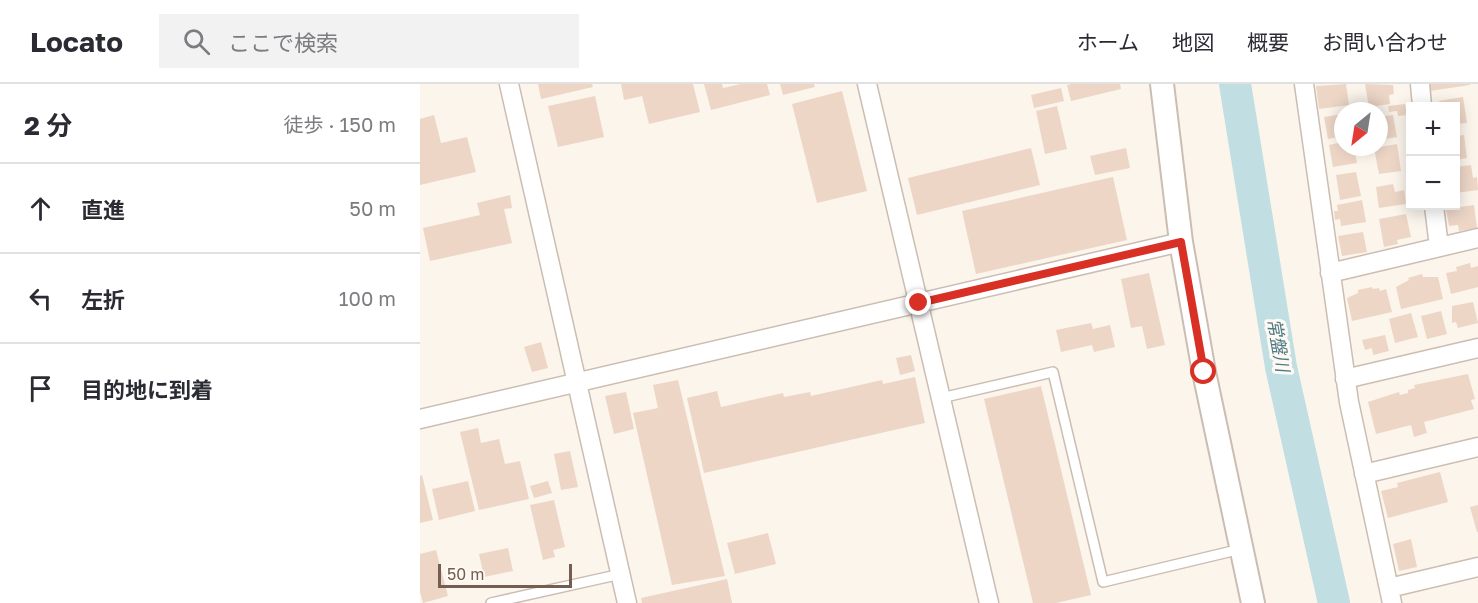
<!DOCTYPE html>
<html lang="ja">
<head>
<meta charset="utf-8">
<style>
  :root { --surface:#fff; --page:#f2f2f3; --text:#2b2b33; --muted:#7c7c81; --line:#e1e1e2 }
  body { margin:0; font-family:"Golos Text","Noto Sans JP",sans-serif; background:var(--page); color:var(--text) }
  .controls { position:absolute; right:18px; top:18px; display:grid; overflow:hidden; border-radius:0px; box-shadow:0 3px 15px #0003 }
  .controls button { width:54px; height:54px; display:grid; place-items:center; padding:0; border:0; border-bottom:2px solid var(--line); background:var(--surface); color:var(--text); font:30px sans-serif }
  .compass { position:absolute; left:914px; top:18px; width:54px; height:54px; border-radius:50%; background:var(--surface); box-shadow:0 3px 15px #0003; rotate:210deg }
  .scale { position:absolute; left:18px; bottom:15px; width:134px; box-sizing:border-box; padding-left:6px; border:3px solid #745d51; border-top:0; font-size:16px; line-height:21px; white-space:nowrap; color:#745d51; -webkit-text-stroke:4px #fef9f2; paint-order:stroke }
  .stop { position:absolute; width:18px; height:18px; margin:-14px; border:4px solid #d93025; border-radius:50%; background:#fff }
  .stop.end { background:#d93025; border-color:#fff; box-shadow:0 2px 6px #0008 }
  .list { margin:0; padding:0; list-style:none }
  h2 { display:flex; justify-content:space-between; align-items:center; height:78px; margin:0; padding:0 24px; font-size:26px }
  h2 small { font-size:20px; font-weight:400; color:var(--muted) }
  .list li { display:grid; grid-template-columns:39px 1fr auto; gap:18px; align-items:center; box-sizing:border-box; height:90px; padding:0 24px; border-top:2px solid var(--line) }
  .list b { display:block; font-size:22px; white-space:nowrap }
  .list em { font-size:20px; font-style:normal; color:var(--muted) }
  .icon { flex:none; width:33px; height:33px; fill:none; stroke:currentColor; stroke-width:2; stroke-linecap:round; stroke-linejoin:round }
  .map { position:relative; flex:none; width:1058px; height:519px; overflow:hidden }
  header { display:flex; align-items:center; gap:36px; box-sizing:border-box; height:84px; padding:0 30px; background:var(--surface); border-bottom:2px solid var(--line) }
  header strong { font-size:28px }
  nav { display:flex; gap:33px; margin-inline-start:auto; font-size:21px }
  .search { width:420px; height:54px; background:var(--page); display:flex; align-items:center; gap:15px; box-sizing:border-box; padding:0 21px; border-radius:0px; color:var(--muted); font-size:22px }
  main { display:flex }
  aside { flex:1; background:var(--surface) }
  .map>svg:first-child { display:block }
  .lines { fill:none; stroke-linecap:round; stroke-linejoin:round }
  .river { stroke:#c1dee3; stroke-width:32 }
  .building { fill:#edd6c6 }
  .service-casing { stroke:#ccbdb2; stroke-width:12 }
  .minor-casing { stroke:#ccbdb2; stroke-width:21 }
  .tertiary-casing { stroke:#ccbdb2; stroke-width:26 }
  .service { stroke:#fff; stroke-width:9 }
  .minor { stroke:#fff; stroke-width:18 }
  .tertiary { stroke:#fff; stroke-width:22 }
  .route { stroke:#d93025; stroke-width:8 }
  .labels { text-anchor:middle; stroke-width:6; stroke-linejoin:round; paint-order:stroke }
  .water-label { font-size:18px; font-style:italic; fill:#4c7a85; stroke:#fef9f2 }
</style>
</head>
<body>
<header>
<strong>Locato</strong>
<div class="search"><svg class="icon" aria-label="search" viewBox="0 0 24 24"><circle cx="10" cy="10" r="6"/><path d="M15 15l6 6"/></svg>ここで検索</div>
<nav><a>ホーム</a><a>地図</a><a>概要</a><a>お問い合わせ</a></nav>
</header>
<main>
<aside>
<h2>2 分<small>徒歩 · 150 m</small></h2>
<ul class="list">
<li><svg class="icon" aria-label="ahead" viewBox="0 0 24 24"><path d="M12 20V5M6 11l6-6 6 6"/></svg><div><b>直進</b></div><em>50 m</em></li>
<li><svg class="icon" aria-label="left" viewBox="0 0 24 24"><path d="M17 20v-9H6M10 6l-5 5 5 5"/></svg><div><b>左折</b></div><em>100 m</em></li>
<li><svg class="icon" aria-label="arrive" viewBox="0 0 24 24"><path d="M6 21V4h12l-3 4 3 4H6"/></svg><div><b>目的地に到着</b></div></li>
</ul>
</aside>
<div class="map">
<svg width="1058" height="519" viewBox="0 0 1058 519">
  <rect width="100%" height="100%" fill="#fbf5ec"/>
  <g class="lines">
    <path class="river" d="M815,0L861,283L914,519"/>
  </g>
  <path class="building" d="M118,0H172L173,3L121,15Z
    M201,0H273L280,28L229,40L222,12L204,16Z
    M284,0H302L303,4L321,0H347L350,11L291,26Z
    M360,0H394L395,3L363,11Z
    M652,0H700L701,5L651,17L647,1Z
    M926,0L929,21L899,25L896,2Z
    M945,0L973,1L974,10L969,11L970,20L949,23Z
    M1009,0H1050V1L1010,7Z
    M641,4L644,17L614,24L611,11Z
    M422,7L447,107L397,119L372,20Z
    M175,12L184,53L138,63L128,22Z
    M1043,13L1047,39L1036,40V22H1020L1019,17Z
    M985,20L987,31L978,32L977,27L969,28L968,22Z
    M637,22L647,65L625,70L616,27Z
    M923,30V52L908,55L904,33Z
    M14,31L21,59L47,53L56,88L0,101V35Z
    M973,31L977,53L959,56V33Z
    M1044,51L1047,74L1036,76V52Z
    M923,58V63H934L937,79L913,83L909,61Z
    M977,60L981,87L959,90L954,64Z
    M611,64L620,101L497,131L488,94Z
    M706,64L710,84L675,91L670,72Z
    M1051,81L1053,94L1057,93L1058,106L1036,109V83Z
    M936,88L941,112L920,116L916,91Z
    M693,93L707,156L556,190L542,127Z
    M973,100L975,108L984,106L986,120L959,124L956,103Z
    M90,111L92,124L84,125L92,159L10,177L3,144L60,131L57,119Z
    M942,116L946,138L921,142L920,135L915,136L914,127H918L917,121Z
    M1054,121L1057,144L1039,147L1038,141L1029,142L1026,125Z
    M986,130L991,153L977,156L978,160L964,163L959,135Z
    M943,148L947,168L922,172L918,152Z
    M1050,179L1051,184L1058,182V203L1031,210L1026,189L1037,187L1036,183Z
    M729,189L745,261L727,265L722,242L711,244L701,195Z
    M1002,190L1003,193H1018L1023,215L981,225L976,203L989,196L988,194Z
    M952,203L953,205L959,204L960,207L966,205L972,228L932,237L927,214L938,209V206Z
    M1053,218L1058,239L1038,244L1036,238L1032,239V222Z
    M1021,227L1027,250L1007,255L1001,232Z
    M991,229L998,253L975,259L969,235Z
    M671,239L673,245L690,241L695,263L674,268L672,261L641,268L636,246Z
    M965,251L969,267L953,271L952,264L945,266L942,256Z
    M121,258L128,284L112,288L104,263Z
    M491,271L495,287L480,291L476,274Z
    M1048,290L1055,315L1051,316L1054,325L1004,338L1007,349L994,353L991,341L956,350L948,318L979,308L980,311L988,309V306L995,304L994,301Z
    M495,293L505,339L284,389L267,314L297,307L301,323L363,309L364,313L390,308L391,312L462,296L463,300Z
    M258,296L305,492L252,501L213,329L238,324L233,301Z
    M621,302L671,511L636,519H613L564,315Z
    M206,308L214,345L194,350L185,312Z
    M58,344L61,359L79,355L85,380L100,377L109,415L59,426L40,348Z
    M150,367L158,403L141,406L134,370Z
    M1020,388L1028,418L968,434L961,407L978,403L977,399Z
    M2,391L13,436L0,439V392Z
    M48,397L55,427L19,436L12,405Z
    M128,397L132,409L114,414L110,402Z
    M134,416L145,463L133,466L135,473L123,476L110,421Z
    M1058,421V448H1057L1050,423Z
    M348,449L356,480L315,490L307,459Z
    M991,455L997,483L979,487L973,460Z
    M88,464L93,487L64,493L59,470Z
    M16,466L28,512L3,519L0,508V470Z
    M307,495L312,519H222L221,514Z"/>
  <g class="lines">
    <g class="service-casing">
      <path id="service" d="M521,314L633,288L683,498L821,465
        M71,519L201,490"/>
    </g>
    <g class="minor-casing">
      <path id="minor" d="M89,0L207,519
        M447,0L569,519
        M884,0L929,318L972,519
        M1000,0L1002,22
        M1014,122L1019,163
        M910,189L1058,154
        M925,295L1058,264
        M0,335L761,158
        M944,390L1058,363
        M969,504L1058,483"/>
    </g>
    <g class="tertiary-casing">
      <path id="tertiary" d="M742,0L761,158L784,288L833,519"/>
    </g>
    <use href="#service" class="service"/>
    <use href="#minor" class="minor"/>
    <use href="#tertiary" class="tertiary"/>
  </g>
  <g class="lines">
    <path class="route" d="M499,219L761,158L784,288"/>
  </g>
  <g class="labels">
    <g class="water-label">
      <text transform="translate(858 261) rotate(80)" y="6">常盤川</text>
    </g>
  </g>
</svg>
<div class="controls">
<button>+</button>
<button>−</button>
</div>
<svg class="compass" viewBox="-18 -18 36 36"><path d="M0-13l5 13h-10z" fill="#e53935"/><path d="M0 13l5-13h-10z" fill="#7c7c81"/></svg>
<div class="scale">50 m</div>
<div class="stop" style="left:784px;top:288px"></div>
<div class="stop end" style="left:499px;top:219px"></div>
</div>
</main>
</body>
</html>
